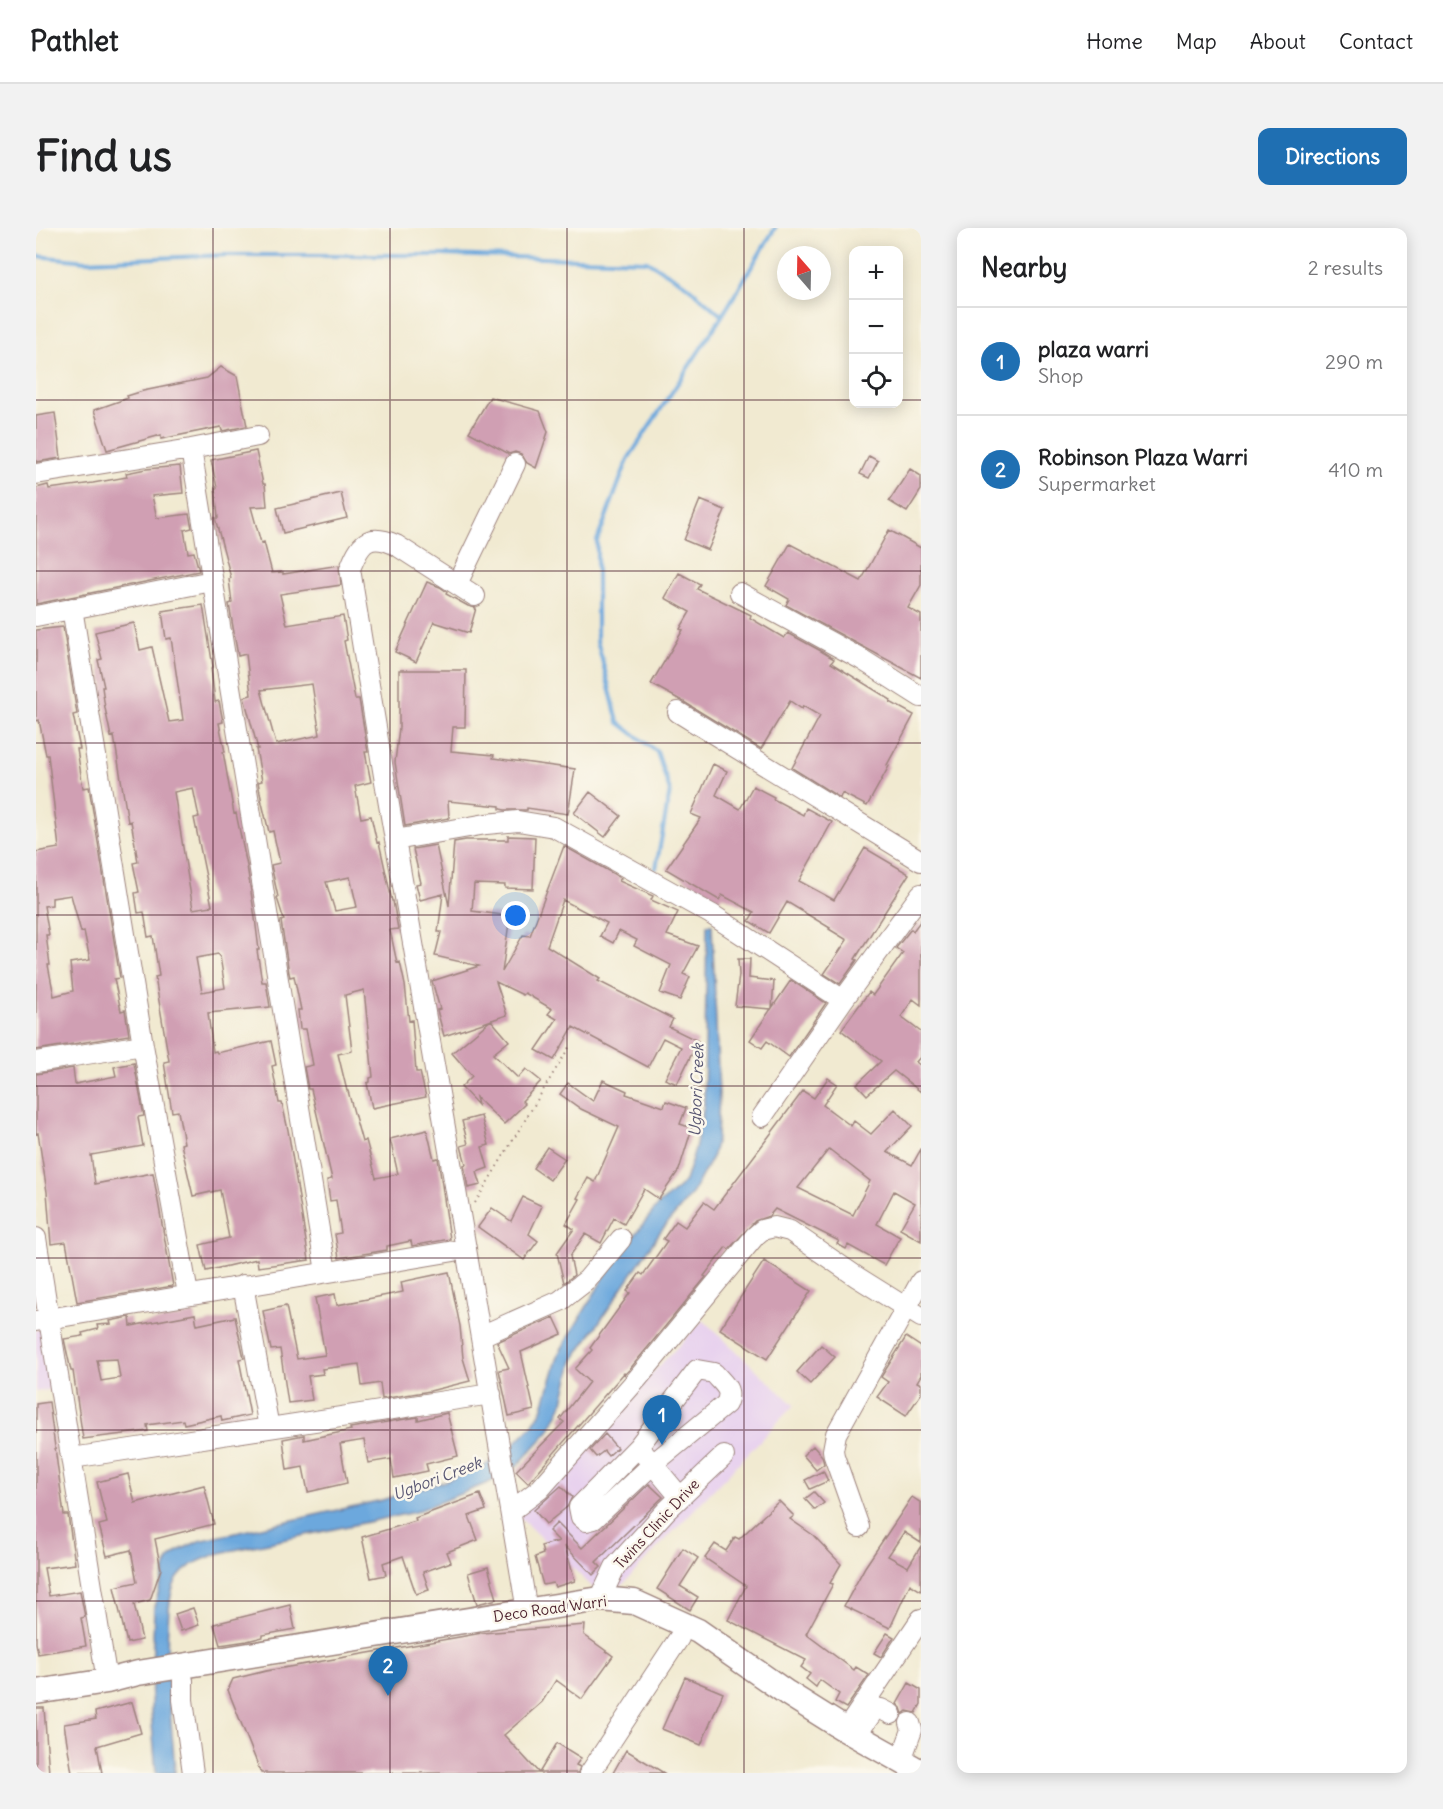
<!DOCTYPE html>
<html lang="en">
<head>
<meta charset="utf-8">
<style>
  :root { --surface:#fff; --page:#f2f2f2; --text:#202124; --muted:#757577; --line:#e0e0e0; --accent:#1f6fb2 }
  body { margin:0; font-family:Delius,sans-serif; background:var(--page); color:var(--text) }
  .controls { position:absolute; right:18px; top:18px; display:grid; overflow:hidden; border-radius:12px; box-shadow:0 3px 15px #0003 }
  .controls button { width:54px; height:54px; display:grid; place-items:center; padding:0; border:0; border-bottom:2px solid var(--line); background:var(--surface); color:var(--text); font:30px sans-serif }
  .compass { position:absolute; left:741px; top:18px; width:54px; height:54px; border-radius:50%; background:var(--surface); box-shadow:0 3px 15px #0003; rotate:340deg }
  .you { position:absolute; left:480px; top:688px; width:21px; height:21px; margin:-15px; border:4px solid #fff; border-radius:50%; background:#1a73e8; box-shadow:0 0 0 9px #1a73e833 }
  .badge { display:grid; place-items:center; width:39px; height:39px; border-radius:50%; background:var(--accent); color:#fff; font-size:20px; font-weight:700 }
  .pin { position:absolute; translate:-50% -50px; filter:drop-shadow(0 2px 3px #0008) }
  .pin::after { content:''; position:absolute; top:32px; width:21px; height:18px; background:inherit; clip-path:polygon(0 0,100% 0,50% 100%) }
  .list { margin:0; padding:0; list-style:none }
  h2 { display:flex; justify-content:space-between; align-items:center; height:78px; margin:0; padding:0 24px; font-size:26px }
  h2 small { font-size:20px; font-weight:400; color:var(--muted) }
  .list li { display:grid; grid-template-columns:39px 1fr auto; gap:18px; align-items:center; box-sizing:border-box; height:108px; padding:0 24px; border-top:2px solid var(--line) }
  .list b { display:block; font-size:22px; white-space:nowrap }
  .list p { margin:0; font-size:20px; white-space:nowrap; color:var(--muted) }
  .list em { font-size:20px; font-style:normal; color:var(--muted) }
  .icon { flex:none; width:33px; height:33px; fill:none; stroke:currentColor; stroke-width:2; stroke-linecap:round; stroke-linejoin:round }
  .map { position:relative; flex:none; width:885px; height:1545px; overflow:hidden; border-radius:12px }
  header { display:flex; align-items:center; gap:36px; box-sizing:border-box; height:84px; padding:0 30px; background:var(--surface); border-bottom:2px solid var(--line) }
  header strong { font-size:28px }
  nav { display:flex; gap:33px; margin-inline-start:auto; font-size:21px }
  .intro { display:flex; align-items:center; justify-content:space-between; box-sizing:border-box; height:144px; padding:0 36px }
  h1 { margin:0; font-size:42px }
  .button { padding:15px 27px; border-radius:12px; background:var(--accent); color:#fff; font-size:21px; font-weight:700 }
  main { display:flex; gap:36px; padding:0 36px }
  aside { flex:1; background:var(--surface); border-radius:12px; box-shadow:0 3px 15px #0003 }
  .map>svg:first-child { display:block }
  .built { fill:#e8d2ee }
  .water { fill:#6ca8dd; stroke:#5b6484; stroke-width:1.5 }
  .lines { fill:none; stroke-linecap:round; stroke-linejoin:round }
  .stream { stroke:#6ca8dd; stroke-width:4 }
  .building { fill:#d09fb3; fill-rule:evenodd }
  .minor-casing { stroke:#9e847e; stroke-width:22 }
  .major-casing { stroke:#9e847e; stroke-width:27 }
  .path { stroke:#9e847e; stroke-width:2; stroke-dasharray:1.5 4.5; stroke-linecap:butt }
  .minor { stroke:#fff; stroke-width:20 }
  .major { stroke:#fff; stroke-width:24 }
  .grid { fill:none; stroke:#4a1f2b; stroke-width:1.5; stroke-opacity:0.55 }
  .labels { text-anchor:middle; stroke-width:5; stroke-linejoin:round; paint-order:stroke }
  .street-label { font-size:15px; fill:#4a1f2b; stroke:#fbf7ec }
  .water-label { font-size:16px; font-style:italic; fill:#585672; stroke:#fbf7ec }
</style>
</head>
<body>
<header>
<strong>Pathlet</strong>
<nav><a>Home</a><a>Map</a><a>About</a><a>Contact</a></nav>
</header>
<div class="intro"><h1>Find us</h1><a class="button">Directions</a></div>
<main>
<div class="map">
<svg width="885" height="1545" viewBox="0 0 885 1545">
  <rect width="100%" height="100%" fill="#fbf7ec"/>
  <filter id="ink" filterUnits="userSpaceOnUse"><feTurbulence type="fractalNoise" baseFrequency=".0167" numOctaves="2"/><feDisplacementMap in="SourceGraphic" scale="12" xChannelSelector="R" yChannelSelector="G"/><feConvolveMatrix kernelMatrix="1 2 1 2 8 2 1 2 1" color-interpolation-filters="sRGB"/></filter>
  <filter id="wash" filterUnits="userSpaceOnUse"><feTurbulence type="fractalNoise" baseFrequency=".008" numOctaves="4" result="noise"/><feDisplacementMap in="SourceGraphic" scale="24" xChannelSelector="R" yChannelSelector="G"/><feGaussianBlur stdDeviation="1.35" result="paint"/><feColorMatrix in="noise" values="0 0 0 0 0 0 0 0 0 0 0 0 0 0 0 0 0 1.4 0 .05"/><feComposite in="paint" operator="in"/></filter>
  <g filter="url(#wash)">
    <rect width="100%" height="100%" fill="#f1ead1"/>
    <path class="built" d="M667,1092L758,1177L571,1373L481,1287Z
      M7,1101L17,1161L0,1164V1102Z"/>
    <path class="water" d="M671,697H676L683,867L681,910L677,927L656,966L624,1004L537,1133L526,1178L513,1203L481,1238L454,1254L379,1284L184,1325C167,1331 147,1338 139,1355C133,1367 133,1383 132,1396C129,1446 136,1496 139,1545H120L115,1483L118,1379L132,1332L144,1322L163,1313L346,1272L403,1255L447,1239L472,1221L496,1198L506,1182L523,1125L576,1036L622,977L643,960L649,953L659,921L668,878Z"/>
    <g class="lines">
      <path class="stream" d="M0,28L50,33L191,27H407L611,33L649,56L686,88
        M620,640L634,563L621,524L582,494L561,412V313L592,231L686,88L739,0"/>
    </g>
    <g id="blocks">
      <path class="building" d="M185,139L201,148L211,198L186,203L185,199L125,211V207L71,222L58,182L92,170L91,168L107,163L171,150Z
        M454,169L504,183L512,204L500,240L491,235L485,226L479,224L473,226L433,204Z
        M19,185L25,230L0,234V188Z
        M220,223L227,256H229L231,278L215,279L225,315L228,314L236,345L247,344V346L303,337L305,357L244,366L251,397L307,388L311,412L308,413L319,471H323L332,524H329L335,554L319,558L325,590L335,588L341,615L343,614L356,673H357L362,701L354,702L361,735L364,734L369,757L373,793L376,792L380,844H384L390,869L336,880L331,855L334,854V850L337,849L328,762L309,767L316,823L302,826L311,863H312L326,914L330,912L340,950L362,946L354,911L391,902L398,931L402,930L414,1011L376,1018L375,1013L351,1018V1022L303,1030L299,1006L305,1005L300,972L294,973L291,952L296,951L275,861H272L268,839L277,837L270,801H264L262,782H265L258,748L254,749L253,745L245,693L248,692L241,670L242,669L235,637L244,635L237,603L233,604L226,575L222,554L226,553L220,521H222L208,469L215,467L210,426L202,428L193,376L196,375L193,351L195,350L179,290H182L179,260H181L175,232ZM276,456L284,507L240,516L225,462ZM314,649L321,679L299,683L290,654Z
        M833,228L842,233L833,250L824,246Z
        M144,238L147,265L116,268L121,290L153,286L156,300L148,302L152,325L158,324L163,343L0,376V260L12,257L13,261L57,255L91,249L90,245L110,241Z
        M874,241L885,248V262L871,284L853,273Z
        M305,265L311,290L247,305L241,280Z
        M664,272L689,282L672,322L648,312Z
        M853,302L885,320V357L872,380L885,387V450L750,377L753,371L730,358L754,316L825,353Z
        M643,345L664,356L661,361L715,387L714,390L748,410L752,405L785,423L798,431L795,435L855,472L854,474L878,487L851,537L853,538L831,578L806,565L804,570L756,540L784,488L767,478L766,481L754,473L725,521L648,474L615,456L647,402L644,401L654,384L629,370Z
        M391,354L404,359L411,364L410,366L432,378L440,380L433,405L398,394L380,434L359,424Z
        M167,377L177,439L175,440L179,474L183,473L187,494L183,495L189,524H187L198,586L200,585L211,638L219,690L223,722H221L226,754H230L234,779L172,785L177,824L180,823L181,825L235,813L240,837L236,838L243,875H246L252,902L273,1032L222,1039L221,1031L170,1043L164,1017L193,1010L184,962L157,968L145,916L148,915L142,883L136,884L128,834L133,833L119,749L123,748L117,708L112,709L108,684L102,685L99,665L103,664L97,635L102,634L95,593L92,594L78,508L75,509L69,480L66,459H68L62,432L66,431L59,404L98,395L104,422L116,419L133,494L147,492L135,410L130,411L126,383ZM157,560L163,589L158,590L176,678L157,681L138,564ZM182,726L184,728L189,760L166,764L160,730Z
        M27,399L41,486L37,487L44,521H41L47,560L53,559L84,750L78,751L85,783L89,782L93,807L0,822V624L23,620L12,527H10L3,492L0,493V402ZM35,667L45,704L48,703L54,732L34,735L37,763L18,768L12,737H14L10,707H13L8,678L16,677V670Z
        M363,442H430L429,499H417L415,523L458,527L457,530L539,541L532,586L491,580V582H469L464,581V578L412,573L413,590L369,598L359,534L363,500Z
        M677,536L691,543L680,567L704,581L717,558L738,569L737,571L767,587L770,580L796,594L763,653L798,672L829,620L873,646L819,731L821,732L804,756L788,746L811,712L793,701L794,700L751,674L733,705L713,693L718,684L686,667L683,672L630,641L665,590L655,586Z
        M554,564L585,588L569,609L538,585Z
        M472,608L499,609L497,661L469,660V657L438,656L436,683L474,688L466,744L487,707L494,708L528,618L585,650L583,653L617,668L615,672L642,684L631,707L662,718L647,746L654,749L644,772L624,765L635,737L598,718L601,712L583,703L577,715L564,708L571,695L527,672L511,718L564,751L562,753L637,791L633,799L662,813L641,856L629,851L645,819L627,810L612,839L537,799L518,832L500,822L521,791L512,786L516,781L489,765L487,767L460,754L471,787L408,808L401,782L404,781L396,753L443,738L399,728L405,704H402L407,666L384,672L380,656L385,655L377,621L400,617L413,678L418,614L430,612H472Z
        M885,692V777L877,771L865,789L885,804V828L880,834L885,838V864L858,843L831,867L821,856L845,833L805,802L833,764L837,767L867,725L860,720L875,701L877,703Z
        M702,731H714L713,750L738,753L736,780L755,752L790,775L753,829L731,813L726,820L714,812L735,781L699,778L703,747Z
        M455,792L473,813L457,826L482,850L490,841L505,853L486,873L489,876L468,896L440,869L442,877L425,859L436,848L416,825Z
        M98,835L108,888L102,889L107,918L55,927L59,956L117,945L137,1058L41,1074L30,1014L15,1016L11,964L2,905L0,906V846L37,840L39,856L80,848L78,839Z
        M792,850L801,856L787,877L815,898L818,893L835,906L859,881L876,898L851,924L876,937L885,921V1013L864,1001L879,975L858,963L841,996L864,1009L848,1037L812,1017L810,1021L801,1016L803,1013L739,981L733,988L719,993L693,1021L690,1019L668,1048L670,1049L593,1142L589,1146L588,1145L492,1255L480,1243L528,1194L524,1191L553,1154L539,1141L556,1122L554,1120L594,1065L591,1063L604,1045L607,1047L631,1013L627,1011L640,993L649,999L668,974L678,981L767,863L778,870ZM793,921L834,953L817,987L762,960Z
        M567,852L591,863L590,866L628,879L630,873L650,880L644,896L656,900L643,942L623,971L608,961L588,996L578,990L565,1015L549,1006L534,1028L538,1047L528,1055L521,1025L538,1001L530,996L544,971L541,970L552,950L559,954L583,899L545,881L524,866L532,855L557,873Z
        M445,888L453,917L446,919L452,940L441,944L445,957L432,960L428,937L430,936L425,918L432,916L426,893Z
        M511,919L529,931L514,952L497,940Z
        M487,969L506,978L493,1006L502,1013L488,1032L442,999L456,980L475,993Z
        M728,1033L775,1063L731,1131L684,1101Z
        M413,1044L424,1098L427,1130L434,1153L394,1163L346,1171L344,1155L326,1158L323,1136L286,1141L287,1146L272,1148L276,1172L252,1175L244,1121L235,1122L227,1083L250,1078L261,1131L289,1127L279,1070L299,1066L301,1077L367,1064L365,1054Z
        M159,1086L161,1097L199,1089L208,1130L203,1131L214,1187L186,1193L185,1188L148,1196L147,1192L111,1197L112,1203L47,1211L37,1143H35L28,1111L47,1108L46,1105L62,1101L61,1097L75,1096L74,1093L94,1089L95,1098ZM81,1131L84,1150L65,1153L61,1132Z
        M518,1089L526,1106L485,1124L498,1182L473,1188L463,1142L473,1140L461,1114Z
        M870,1109L885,1119V1147L881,1154L885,1156V1166L870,1188L841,1169L852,1154L845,1149Z
        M785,1117L799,1129L774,1156L761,1144Z
        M13,1174L28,1287H32L39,1336L8,1340L13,1368L44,1363L49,1389L45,1390L50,1418L2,1426L0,1415V1176Z
        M411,1185L422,1228L390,1236L392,1243L358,1250L355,1231L332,1235L328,1212L304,1216L311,1255L272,1264L267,1239L251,1242L247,1211L268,1207V1212L315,1202L314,1200L382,1189V1192Z
        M569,1206L581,1220L572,1228L568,1223L560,1229L554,1222Z
        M777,1218L786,1228L788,1236L780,1242L767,1227Z
        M787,1243L792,1253L774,1261L769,1252Z
        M92,1246L99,1275L168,1257L178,1296L119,1311L125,1341L114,1372L98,1376L106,1412L91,1415L78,1359L101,1354L95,1322L71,1328L63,1297L71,1295L61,1254Z
        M613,1256L627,1269L560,1334L565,1339L557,1347L529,1318L539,1353L519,1359L517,1355L507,1357L499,1329L507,1326L505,1318L523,1313L513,1303L521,1295L546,1320Z
        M525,1258L536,1269L531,1279L510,1296L498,1282Z
        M778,1264L788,1275L779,1282L769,1271Z
        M444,1266L450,1282L433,1288L442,1312L411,1324L415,1334L387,1344L393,1362L380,1366L367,1328L347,1335L350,1347L335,1350L326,1309L380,1293L379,1290Z
        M876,1269L885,1275V1315L868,1304L852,1328L872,1339L885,1318V1363L874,1356L854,1400L808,1378L829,1339Z
        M743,1273L758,1288L754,1291L777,1307L805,1336L794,1355L797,1356L770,1406L818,1442L820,1439L833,1447L810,1480L799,1474L803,1466L784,1452L780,1459L770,1451L774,1446L765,1439L770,1432L692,1392L710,1358L669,1330L679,1316L690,1323L699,1309L703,1311Z
        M647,1320L662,1330L644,1358L662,1369L654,1382L621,1361Z
        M452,1339L461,1371L441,1376L432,1345Z
        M254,1377L259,1401L227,1407V1409L211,1413L184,1417L178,1396Z
        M157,1380L163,1397L145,1403L139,1386Z
        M549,1397L548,1407L577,1428L546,1471L520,1452L506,1474L468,1507L503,1545L521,1515L545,1530L540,1537L544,1539L542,1545H225L192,1462L197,1451L230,1443L446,1405Z
        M851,1405L858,1409L845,1429L838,1425Z
        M649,1449L687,1465L665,1517L626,1501Z
        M873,1455L885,1462V1476L880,1485L871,1483L867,1486L865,1480L861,1476Z
        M96,1474L105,1505L61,1518L66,1545H36L28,1496L60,1491L59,1484Z
        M0,1480H8L13,1545H0Z
        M590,1522L628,1545H577Z"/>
    </g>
  </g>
  <g filter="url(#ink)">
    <use href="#blocks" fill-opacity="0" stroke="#9e847e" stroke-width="1.5"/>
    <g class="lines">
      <g class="minor-casing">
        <path id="minor" d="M155,221L290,1044
          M0,246L155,221L222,208
          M421,356L479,236
          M704,365L825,431L885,469
          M439,368L360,317C332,304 324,315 314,341L348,548L430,1021L491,1383
          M36,380L107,817L152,1066
          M0,388L176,353
          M642,484L885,633
          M359,612L450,596L482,593L518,599L675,686L807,772L885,666
          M0,834L107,817
          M726,889L807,772
          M0,1010L71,1453
          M207,1057L233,1200
          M0,1093L430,1021
          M445,1108L524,1073L551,1052L585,1011
          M661,1142L678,1145C688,1157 697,1161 690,1176L617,1236L558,1291L550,1293L545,1289L543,1279L602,1219Z
          M609,1227L644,1269
          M36,1230L455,1166
          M475,1283L504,1261L602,1150L719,1008L726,1002L738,999L754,1003L821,1049L885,1089
          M823,1299L798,1228L797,1222L800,1206L885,1053
          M564,1371L579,1339L630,1283L688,1228
          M147,1452V1472L157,1545
          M825,1500L839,1481H845L855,1486
          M810,1502L885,1391
          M865,1532L876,1502L874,1495
          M554,1545L643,1410"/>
      </g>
      <g class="major-casing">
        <path id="major" d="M0,1464L71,1453L102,1445L564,1371L598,1374L662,1403L751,1465L810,1502L885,1544"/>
      </g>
      <path class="path" d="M439,975L535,816"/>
      <use href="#minor" class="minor"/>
      <use href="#major" class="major"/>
    </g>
  </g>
  <path class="grid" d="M177,0V1545M354,0V1545M531,0V1545M708,0V1545M0,172H818M862,172H885M0,343H885M0,515H885M0,687H885M0,858H885M0,1030H885M0,1202H885M0,1373H885"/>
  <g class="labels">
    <g class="street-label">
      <text transform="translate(621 1296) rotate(-47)" y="5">Twins Clinic Drive</text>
      <text transform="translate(514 1381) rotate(-8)" y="5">Deco Road Warri</text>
    </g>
    <g class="water-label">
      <text transform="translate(660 862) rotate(-88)" y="6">Ugbori Creek</text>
      <text transform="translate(401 1250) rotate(-21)" y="6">Ugbori Creek</text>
    </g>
  </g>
</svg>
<div class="controls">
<button>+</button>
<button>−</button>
<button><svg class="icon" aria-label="locate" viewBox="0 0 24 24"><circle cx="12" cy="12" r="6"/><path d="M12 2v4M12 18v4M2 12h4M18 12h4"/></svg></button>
</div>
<svg class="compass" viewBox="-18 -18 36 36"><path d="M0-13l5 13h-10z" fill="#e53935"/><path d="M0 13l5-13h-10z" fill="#757577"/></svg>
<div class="you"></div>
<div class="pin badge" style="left:626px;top:1217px">1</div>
<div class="pin badge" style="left:352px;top:1468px">2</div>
</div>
<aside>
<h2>Nearby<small>2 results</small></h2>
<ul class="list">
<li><span class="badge">1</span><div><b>plaza warri</b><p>Shop</p></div><em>290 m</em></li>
<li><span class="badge">2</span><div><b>Robinson Plaza Warri</b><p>Supermarket</p></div><em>410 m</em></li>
</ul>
</aside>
</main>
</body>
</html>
